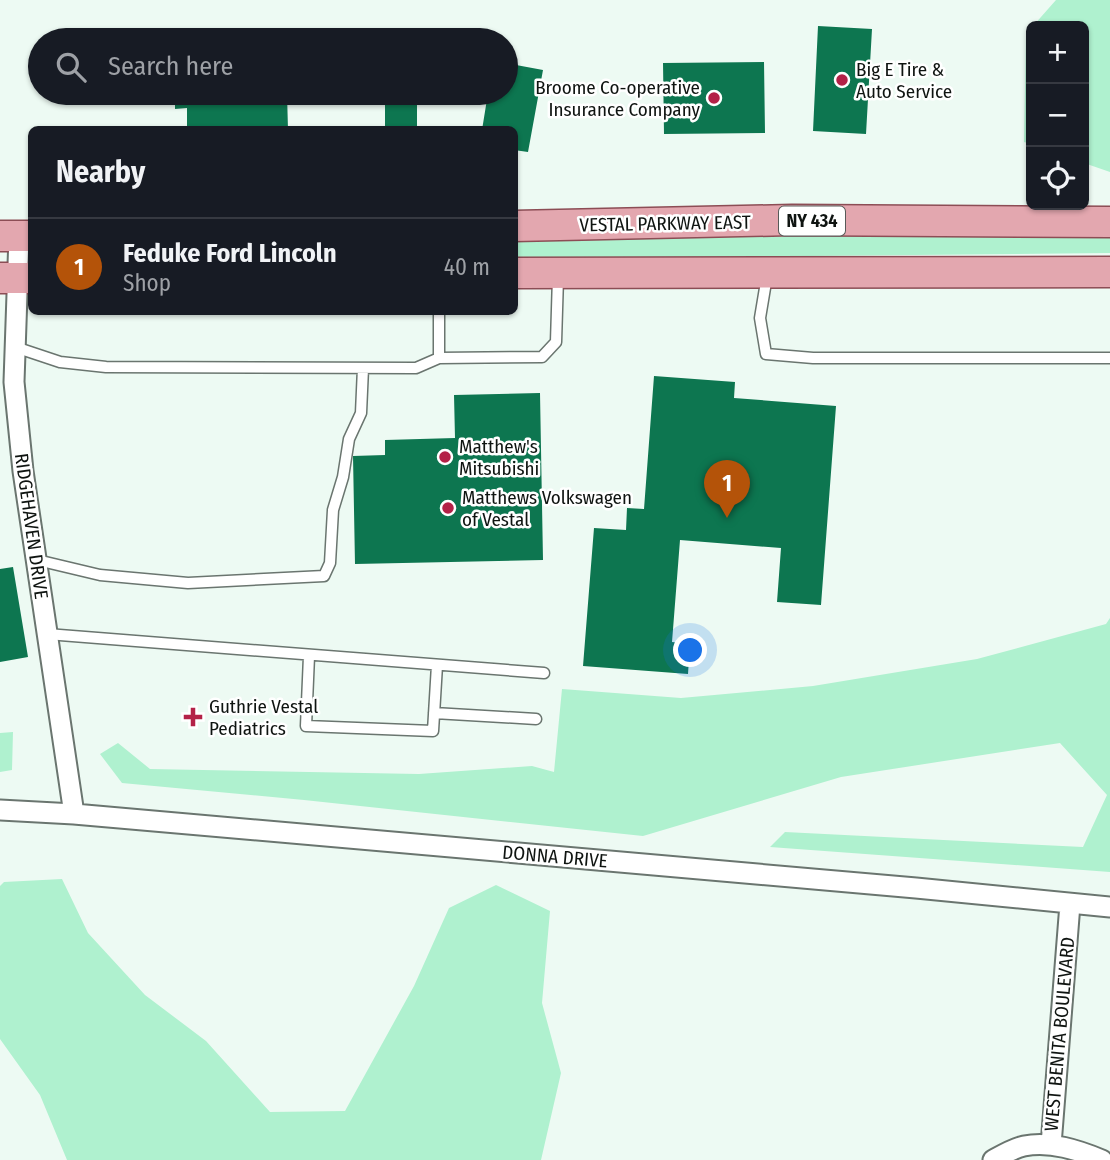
<!DOCTYPE html>
<html lang="en">
<head>
<meta charset="utf-8">
<style>
  :root { --surface:#171b24; --page:#242831; --text:#f1f3f6; --muted:#9ea1a6; --line:#363941; --accent:#b45309 }
  body { margin:0; font-family:"Fira Sans Condensed",sans-serif; background:var(--page); color:var(--text) }
  .controls { position:absolute; right:21px; top:21px; display:grid; overflow:hidden; border-radius:10px; box-shadow:0 2px 5px #0004 }
  .controls button { width:63px; height:63px; display:grid; place-items:center; padding:0; border:0; border-bottom:2px solid var(--line); background:var(--surface); color:var(--text); font:35px sans-serif }
  .you { position:absolute; left:691px; top:651px; width:24px; height:24px; margin:-18px; border:5px solid #fff; border-radius:50%; background:#1a73e8; box-shadow:0 0 0 10px #1a73e833 }
  .badge { display:grid; place-items:center; width:46px; height:46px; border-radius:50%; background:var(--accent); color:#fff; font-size:23px; font-weight:700 }
  .pin { position:absolute; translate:-50% -58px; filter:drop-shadow(0 2px 4px #0008) }
  .pin::after { content:''; position:absolute; top:37px; width:24px; height:21px; background:inherit; clip-path:polygon(0 0,100% 0,50% 100%) }
  .list { margin:0; padding:0; list-style:none }
  h2 { display:flex; justify-content:space-between; align-items:center; height:91px; margin:0; padding:0 28px; font-size:30px }
  h2 small { font-size:23px; font-weight:400; color:var(--muted) }
  .list li { display:grid; grid-template-columns:46px 1fr auto; gap:21px; align-items:center; box-sizing:border-box; height:98px; padding:0 28px; border-top:2px solid var(--line) }
  .list b { display:block; font-size:26px; white-space:nowrap }
  .list p { margin:0; font-size:23px; white-space:nowrap; color:var(--muted) }
  .list em { font-size:23px; font-style:normal; color:var(--muted) }
  .icon { flex:none; width:38px; height:38px; fill:none; stroke:currentColor; stroke-width:2; stroke-linecap:round; stroke-linejoin:round }
  .map { position:relative; flex:none; width:1110px; height:1160px; overflow:hidden }
  .search { position:absolute; background:var(--surface); box-shadow:0 2px 5px #0004; left:28px; top:28px; width:490px; height:77px; display:flex; align-items:center; gap:18px; box-sizing:border-box; padding:0 24px; border-radius:38px; color:var(--muted); font-size:26px }
  .panel { position:absolute; background:var(--surface); box-shadow:0 2px 5px #0004; left:28px; top:126px; width:490px; height:189px; border-radius:10px }
  .map>svg:first-child { display:block }
  .green { fill:#aff1cf }
  .building { fill:#0d7650 }
  .lines { fill:none; stroke-linecap:round; stroke-linejoin:round }
  .service-casing { stroke:#6a756f; stroke-width:13 }
  .minor-casing { stroke:#6a756f; stroke-width:23 }
  .primary-casing { stroke:#8c4d55; stroke-width:33 }
  .service { stroke:#fff; stroke-width:10 }
  .minor { stroke:#fff; stroke-width:19 }
  .primary { stroke:#e3a7af; stroke-width:30 }
  .poi-dot { fill:#b32147; stroke:#fff; stroke-width:2.5 }
  .labels { text-anchor:middle; stroke-width:5; stroke-linejoin:round; paint-order:stroke }
  .shield { fill:#fff; stroke:#575a58; stroke-width:2 }
  .shield-label { font-size:18px; font-weight:bold; fill:#0f1411 }
  .poi-label { font-size:19px; fill:#0f1411; stroke:#fff; text-anchor:start }
  .street-label { font-size:19px; fill:#0f1411; stroke:#fff }
</style>
</head>
<body>
<div class="map">
<svg width="1110" height="1160" viewBox="0 0 1110 1160">
  <rect width="100%" height="100%" fill="#edfaf3"/>
  <path class="green" d="M1056,0H1110V172L1084,163V26H1033Z
    M1031,29V144L1024,142L1026,35Z
    M1110,233V253L515,259L514,239Z
    M1110,618V872L770,847L785,832L1083,847L1107,795L1060,743L841,777L643,836L304,800L122,783L100,754L118,743L150,769L419,774L532,766L554,772L562,689L681,698L813,686L977,659L1106,624Z
    M13,732L12,770L0,772V733Z
    M62,879L88,933L145,995L206,1041L270,1112L345,1111L414,986L449,908L496,885L550,911L542,1003L561,1073L541,1160H67L40,1095L0,1039V886L4,882Z"/>
  <path class="building" d="M818,26L872,29L866,134L813,131Z
    M285,29V40H173V33Z
    M764,62L765,133L664,134L663,63Z
    M506,63L543,70L528,152L514,150V130H482L488,93H506Z
    M175,93H287L288,130H187V108L175,109Z
    M417,95V130H385V96Z
    M654,376L735,382L734,398L836,406L821,605L777,602L781,548L680,540L672,642L690,644L688,674L583,666L594,528L626,530L627,508L644,509Z
    M540,393L543,560L355,564L353,456L385,455V440L455,438L454,395Z
    M13,567L28,657L0,662V569Z"/>
  <g class="lines">
    <g class="service-casing">
      <path id="service" d="M767,276L760,318L766,354L813,358H1110
        M439,312V358
        M15,347L60,362L106,367L416,368L439,358L542,357L556,342L558,277
        M37,560L100,575L188,583L324,576L330,563L333,510L343,477L349,439L361,413L363,368
        M47,634L544,673
        M309,656L306,726L433,731L437,665
        M434,713L536,719"/>
    </g>
    <g class="minor-casing">
      <path id="minor" d="M19,236L14,382L23,471L74,814
        M0,810L74,814L916,888L1110,907
        M1051,1145L1070,904
        M993,1160C1002,1155 1014,1148 1024,1146C1051,1141 1078,1150 1102,1160"/>
    </g>
    <g class="primary-casing">
      <path id="primary" d="M514,226L792,220L1110,222
        M0,236H32
        M514,273L1110,272
        M0,278H32"/>
    </g>
    <use href="#service" class="service"/>
    <use href="#minor" class="minor"/>
    <use href="#primary" class="primary"/>
  </g>
  <g class="poi-dot">
    <circle cx="842" cy="80" r="7"/>
    <circle cx="714" cy="98" r="7"/>
    <circle cx="445" cy="457" r="7"/>
    <circle cx="448" cy="508" r="7"/>
    <path d="M189.5 706.5h7v7h7v7h-7v7h-7v-7h-7v-7h7z"/>
  </g>
  <g class="labels">
    <rect class="shield" x="779" y="206.5" width="66" height="29" rx="5"/>
    <g class="shield-label">
      <text x="812" y="227">NY 434</text>
    </g>
    <g class="poi-label">
      <text x="856" y="76">Big E Tire &amp;<tspan x="856" dy="22">Auto Service</tspan></text>
      <text x="700" y="94" text-anchor="end">Broome Co-operative<tspan x="700" dy="22">Insurance Company</tspan></text>
      <text x="459" y="453">Matthew's<tspan x="459" dy="22">Mitsubishi</tspan></text>
      <text x="462" y="504">Matthews Volkswagen<tspan x="462" dy="22">of Vestal</tspan></text>
      <text x="209" y="713">Guthrie Vestal<tspan x="209" dy="22">Pediatrics</tspan></text>
    </g>
    <g class="street-label">
      <text transform="translate(665 223) rotate(-1)" y="7">VESTAL PARKWAY EAST</text>
      <text transform="translate(32 526) rotate(82)" y="7">RIDGEHAVEN DRIVE</text>
      <text transform="translate(555 856) rotate(5)" y="7">DONNA DRIVE</text>
      <text transform="translate(1059 1034) rotate(-85)" y="7">WEST BENITA BOULEVARD</text>
    </g>
  </g>
</svg>
<div class="controls">
<button>+</button>
<button>−</button>
<button><svg class="icon" aria-label="locate" viewBox="0 0 24 24"><circle cx="12" cy="12" r="6"/><path d="M12 2v4M12 18v4M2 12h4M18 12h4"/></svg></button>
</div>
<div class="you"></div>
<div class="pin badge" style="left:727px;top:518px">1</div>
<div class="search"><svg class="icon" aria-label="search" viewBox="0 0 24 24"><circle cx="10" cy="10" r="6"/><path d="M15 15l6 6"/></svg>Search here</div>
<section class="panel">
<h2>Nearby<small></small></h2>
<ul class="list">
<li><span class="badge">1</span><div><b>Feduke Ford Lincoln</b><p>Shop</p></div><em>40 m</em></li>
</ul>
</section>
</div>
</body>
</html>
